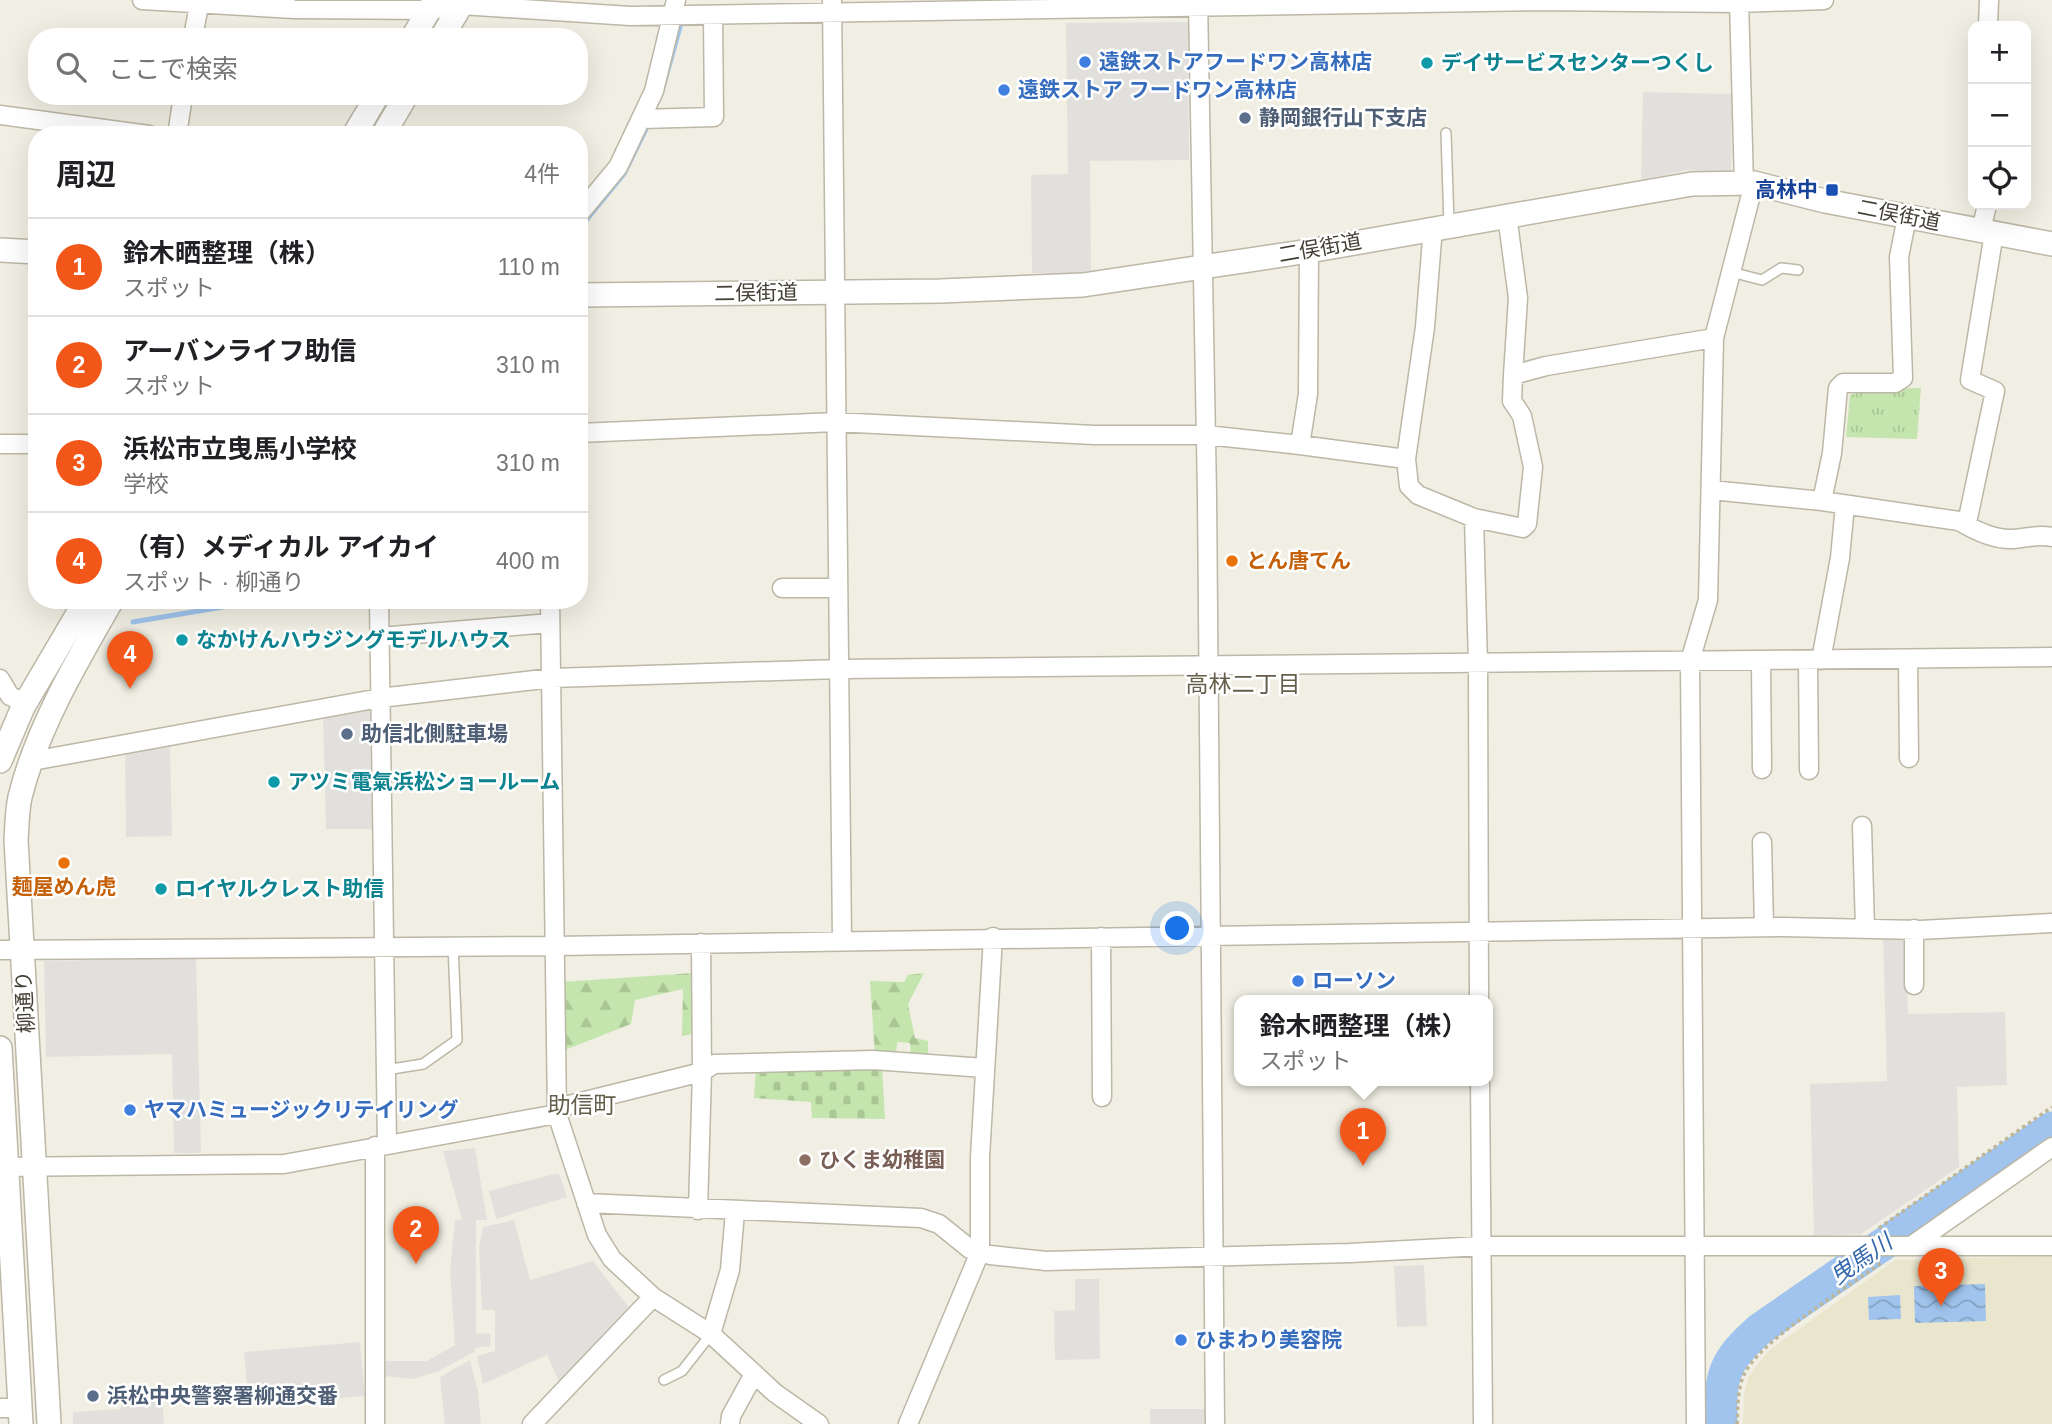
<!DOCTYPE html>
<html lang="ja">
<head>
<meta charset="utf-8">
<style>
  :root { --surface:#fff; --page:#f6f6f6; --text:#202124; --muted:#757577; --line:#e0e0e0; --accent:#f35619 }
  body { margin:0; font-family:Helvetica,"Noto Sans JP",sans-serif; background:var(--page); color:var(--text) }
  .controls { position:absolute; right:21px; top:21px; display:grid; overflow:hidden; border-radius:14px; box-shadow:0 7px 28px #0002 }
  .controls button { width:63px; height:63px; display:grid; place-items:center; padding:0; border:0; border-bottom:2px solid var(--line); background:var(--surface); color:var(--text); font:35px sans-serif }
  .you { position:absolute; left:1178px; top:929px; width:24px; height:24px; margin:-18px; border:5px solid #fff; border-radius:50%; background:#1a73e8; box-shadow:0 0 0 10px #1a73e833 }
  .badge { display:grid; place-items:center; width:46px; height:46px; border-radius:50%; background:var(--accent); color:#fff; font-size:23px; font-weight:700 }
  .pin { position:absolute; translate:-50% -58px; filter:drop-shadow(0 2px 4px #0008) }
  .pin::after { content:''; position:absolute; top:37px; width:24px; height:21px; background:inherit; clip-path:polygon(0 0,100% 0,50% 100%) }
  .popup { position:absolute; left:1234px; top:995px; width:259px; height:91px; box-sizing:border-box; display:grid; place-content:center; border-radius:14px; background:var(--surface); filter:drop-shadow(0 2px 5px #0005); font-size:23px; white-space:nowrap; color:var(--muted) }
  .popup b { font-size:26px; color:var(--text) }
  .popup::after { content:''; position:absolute; left:50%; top:100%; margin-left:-14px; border:14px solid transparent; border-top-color:var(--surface) }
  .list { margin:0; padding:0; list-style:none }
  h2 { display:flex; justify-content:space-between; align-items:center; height:91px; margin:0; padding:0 28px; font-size:30px }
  h2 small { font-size:23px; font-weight:400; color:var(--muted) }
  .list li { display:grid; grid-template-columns:46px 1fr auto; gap:21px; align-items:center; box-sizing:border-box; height:98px; padding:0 28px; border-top:2px solid var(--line) }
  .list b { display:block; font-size:26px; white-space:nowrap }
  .list p { margin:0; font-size:23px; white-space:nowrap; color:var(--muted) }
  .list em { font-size:23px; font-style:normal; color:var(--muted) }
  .icon { flex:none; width:38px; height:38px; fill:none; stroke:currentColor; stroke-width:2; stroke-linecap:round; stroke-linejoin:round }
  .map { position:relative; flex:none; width:2052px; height:1424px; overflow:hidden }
  .search { position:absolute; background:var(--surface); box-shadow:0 7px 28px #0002; left:28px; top:28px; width:560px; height:77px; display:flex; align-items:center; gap:18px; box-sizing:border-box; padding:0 24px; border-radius:28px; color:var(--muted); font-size:26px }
  .panel { position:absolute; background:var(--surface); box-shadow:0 7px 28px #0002; left:28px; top:126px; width:560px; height:483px; border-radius:28px }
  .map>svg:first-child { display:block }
  .education { fill:#eae6cd }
  .grass { fill:url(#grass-tufts) }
  .forest { fill:url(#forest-firs) }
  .cemetery { fill:url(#cemetery-stones) }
  .parking { fill:#e2e0dc }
  .water { fill:url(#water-waves) }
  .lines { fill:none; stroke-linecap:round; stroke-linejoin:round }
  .stream { stroke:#a0c4ed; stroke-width:5 }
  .river { stroke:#a0c4ed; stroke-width:33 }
  .service-casing { stroke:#bcb7a6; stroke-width:12 }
  .minor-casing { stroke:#bcb7a6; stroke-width:21 }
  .tertiary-casing { stroke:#bcb7a6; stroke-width:26 }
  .path { stroke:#bdb598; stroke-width:3.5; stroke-dasharray:3.5 3.5; stroke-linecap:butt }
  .service { stroke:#fff; stroke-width:9 }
  .minor { stroke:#fff; stroke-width:18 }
  .tertiary { stroke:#fff; stroke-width:23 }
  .shop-dot { fill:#3f7fe0; stroke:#fff; stroke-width:2.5 }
  .culture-dot { fill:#0f9aa8; stroke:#fff; stroke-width:2.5 }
  .service-dot { fill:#5c6f8a; stroke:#fff; stroke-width:2.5 }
  .transit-dot { fill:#1a4fb4; stroke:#fff; stroke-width:2.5 }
  .food-dot { fill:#e8710a; stroke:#fff; stroke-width:2.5 }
  .education-dot { fill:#8d6e63; stroke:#fff; stroke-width:2.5 }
  .labels { text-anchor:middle; stroke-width:5; stroke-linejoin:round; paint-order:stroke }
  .shop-label { font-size:21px; font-weight:bold; fill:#366cbe; stroke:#fff; text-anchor:start }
  .culture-label { font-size:21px; font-weight:bold; fill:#0d838f; stroke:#fff; text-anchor:start }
  .service-label { font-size:21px; font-weight:bold; fill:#4e5e75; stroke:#fff; text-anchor:start }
  .transit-label { font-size:21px; font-weight:bold; fill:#164399; stroke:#fff; text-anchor:end }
  .street-label { font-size:21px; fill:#433f34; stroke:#fff }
  .food-label { font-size:21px; font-weight:bold; fill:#c56008; stroke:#fff; text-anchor:start }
  .education-label { font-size:21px; font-weight:bold; fill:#785e54; stroke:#fff; text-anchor:start }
  .neighbourhood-label { font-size:23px; fill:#655e4b; stroke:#fff }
  .water-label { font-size:23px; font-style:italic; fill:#3167aa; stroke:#fff }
</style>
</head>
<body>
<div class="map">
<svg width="2052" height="1424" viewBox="0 0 2052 1424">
  <defs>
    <pattern id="grass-tufts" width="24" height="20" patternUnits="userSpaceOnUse" patternTransform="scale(1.75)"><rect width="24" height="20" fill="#c4e5ad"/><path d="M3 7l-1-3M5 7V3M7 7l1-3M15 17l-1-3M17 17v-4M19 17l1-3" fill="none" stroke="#aac695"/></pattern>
    <pattern id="forest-firs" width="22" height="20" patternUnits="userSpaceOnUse" patternTransform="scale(1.75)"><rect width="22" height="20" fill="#c4e5ad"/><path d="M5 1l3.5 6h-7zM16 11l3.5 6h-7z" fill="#aac695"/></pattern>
    <pattern id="cemetery-stones" width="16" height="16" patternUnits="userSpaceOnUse" patternTransform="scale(1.75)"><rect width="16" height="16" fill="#c4e5ad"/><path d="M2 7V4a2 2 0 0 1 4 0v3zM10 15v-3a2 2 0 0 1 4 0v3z" fill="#aac695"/></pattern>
    <pattern id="water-waves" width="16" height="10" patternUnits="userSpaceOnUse" patternTransform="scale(1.75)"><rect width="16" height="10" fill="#a0c4ed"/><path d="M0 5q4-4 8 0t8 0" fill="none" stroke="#84a1c1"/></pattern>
  </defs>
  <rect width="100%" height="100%" fill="#f1efe3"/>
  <path class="education" d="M2052,1256V1424H1743L1744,1394L1749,1376L1767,1352L1895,1260Z"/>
  <path class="grass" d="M1921,388L1917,439L1846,437L1850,395L1876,389Z"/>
  <path class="forest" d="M693,973L692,1034L682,1036L683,989L635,1000L631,1024L565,1050L562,982Z
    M924,973L908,1004L915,1038L928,1041V1060L911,1055L910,1043L897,1042L896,1057L875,1055L870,981L904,982L908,975Z"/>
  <path class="cemetery" d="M756,1066L882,1068L885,1119L812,1118L811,1102L754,1098Z"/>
  <path class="parking" d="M1188,22L1189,160L1090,161L1091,273H1032L1031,175L1068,174L1066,23Z
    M1643,92L1732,94L1731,173L1687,170L1641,180Z
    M370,709L372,829H326L323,717Z
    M170,744L172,836L126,837L125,750Z
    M1883,934H1906L1908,1014L2005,1012L2007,1085L1957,1087L1959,1167L1861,1234L1814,1236L1810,1084L1887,1081Z
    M196,958L201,1153H174L172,1054L46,1057L44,961Z
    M475,1148L487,1220H476V1333L491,1334L490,1346L475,1348L474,1352L437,1372L413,1379L384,1376L385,1361H427L455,1345L450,1271L455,1220H462L443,1151Z
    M559,1173L567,1197L496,1219L489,1191Z
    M514,1220L530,1280L593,1261L630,1309L560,1384L547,1355L483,1384L477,1356L495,1351V1310H482L479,1248L483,1227Z
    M1424,1265L1427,1326L1397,1327L1394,1266Z
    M1075,1279H1099L1100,1359L1055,1360L1054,1311L1075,1310Z
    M360,1342L365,1396L249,1406L244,1352Z
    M470,1360L478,1392L481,1424H445L440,1377Z
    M161,1385L164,1424H73V1412L121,1409L122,1388Z
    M1150,1409H1207V1424H1150Z"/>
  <path class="water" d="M1985,1284L1986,1321L1915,1323L1914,1286Z
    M1900,1295L1901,1319L1869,1320L1868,1297Z"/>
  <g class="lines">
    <path class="stream" d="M662,91L682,20
      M579,229L624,174L649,123
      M133,622L264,600"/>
    <path class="river" d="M1721,1424C1720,1375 1723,1362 1760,1329L2052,1128"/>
    <g class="service-casing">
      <path id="service" d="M1446,133L1449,224
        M1731,272L1762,280L1781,268L1798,270
        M386,1070L423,1064L457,1040L453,945
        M664,1380L682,1371L711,1334"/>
    </g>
    <g class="minor-casing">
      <path id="minor" d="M142,0L294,9L430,10L461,5L630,16L1537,1L1739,3L1824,0
        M832,0L842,940
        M1198,0L1207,495L1215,1424
        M1739,0L1744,185
        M1988,26L1989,0
        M193,37L200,0
        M0,115L149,135
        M641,119L714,117L713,15
        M177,135L183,96
        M579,214L618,167L654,91L676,0
        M1507,215L1518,298L1513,375
        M1433,227L1425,327L1406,459L1409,486L1418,495L1474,518L1478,664L1479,1000
        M1981,231L1987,205
        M1309,251L1308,394L1300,445L1406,459
        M579,433L835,422L1094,435H1206L1300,445
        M0,444H37
        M1711,490L1822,501L1832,453L1838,388L1843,383H1895L1903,378L1899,257L1907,217
        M1822,501L1959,521L1968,518L1995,391L1970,380L1994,233
        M1474,518L1523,528L1527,524L1533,467L1522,416L1512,401L1513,375L1546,366L1714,338
        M1959,521C1974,530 1995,540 2013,539C2028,538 2037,534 2052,537
        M782,588H838
        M379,600L387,1144
        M550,600L557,1114L597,1235L612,1259L653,1297L711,1334L775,1393L819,1424
        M379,637L550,623
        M1808,660L1809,770
        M1821,660L1840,558L1845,505
        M1908,660L1909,758
        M1761,661L1762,769
        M0,679L10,696L26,703
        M32,761L380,698L552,678L839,669L2052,657
        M1862,826L1865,928
        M1762,842L1764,927
        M1914,929V985
        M1101,937L1102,1097
        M0,950L556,946L1783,927L1920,930L2052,923
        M1480,1080L1483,1424
        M557,1108L702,1072L714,1064L873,1060L985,1068
        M0,1167L284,1164L557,1114
        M586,1203L921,1218L939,1224L970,1249L990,1255L1046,1261L1350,1253L1482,1246H2052
        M698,1210L702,1072L701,943
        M1911,1246L2052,1147
        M711,1334L730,1270L735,1212
        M0,1408H21
        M375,1424V1146
        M532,1424L653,1297
        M730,1424L731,1416L754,1374
        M908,1424L980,1252V1157L993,937
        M1696,1424L1690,661L1708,600L1714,338L1754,183"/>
    </g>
    <g class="tertiary-casing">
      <path id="tertiary" d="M413,37L435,0
        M442,37L464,0
        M354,135L377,96
        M383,135L406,96
        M0,250L37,252
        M579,295L941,291L1083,285L1309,251L1692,184L1754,183L1825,201L2052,244
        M0,761L23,707L86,600
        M0,1048L21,1424
        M49,1424L16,840C17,826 17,811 20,797C37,728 77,661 112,600"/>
    </g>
    <path class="path" d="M1879,1228L2052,1107
      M1737,1424C1738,1407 1737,1386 1746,1371C1763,1339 1848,1287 1881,1263"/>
    <use href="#service" class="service"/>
    <use href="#minor" class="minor"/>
    <use href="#tertiary" class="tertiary"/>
  </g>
  <g class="shop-dot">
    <circle cx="1085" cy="62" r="7"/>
    <circle cx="1004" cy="90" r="7"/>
    <circle cx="1298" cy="981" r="7"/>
    <circle cx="130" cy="1110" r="7"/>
    <circle cx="1181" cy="1340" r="7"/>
  </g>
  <g class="culture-dot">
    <circle cx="1427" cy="63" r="7"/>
    <circle cx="182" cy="640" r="7"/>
    <circle cx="274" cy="782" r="7"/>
    <circle cx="161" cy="889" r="7"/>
  </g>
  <g class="service-dot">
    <circle cx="1245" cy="118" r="7"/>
    <circle cx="347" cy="734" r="7"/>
    <circle cx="93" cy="1396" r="7"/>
  </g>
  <rect class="transit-dot" x="1825" y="183" width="14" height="14" rx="3.5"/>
  <g class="food-dot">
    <circle cx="1232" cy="561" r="7"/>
    <circle cx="64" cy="863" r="7"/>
  </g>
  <circle class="education-dot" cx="805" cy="1160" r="7"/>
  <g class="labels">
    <g class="shop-label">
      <text x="1099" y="69">遠鉄ストアフードワン高林店</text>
      <text x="1018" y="97">遠鉄ストア フードワン高林店</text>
      <text x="1312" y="988">ローソン</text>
      <text x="144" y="1117">ヤマハミュージックリテイリング</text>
      <text x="1195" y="1347">ひまわり美容院</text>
    </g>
    <g class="culture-label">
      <text x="1441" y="70">デイサービスセンターつくし</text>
      <text x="196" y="647">なかけんハウジングモデルハウス</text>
      <text x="288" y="789">アツミ電氣浜松ショールーム</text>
      <text x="175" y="896">ロイヤルクレスト助信</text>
    </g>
    <g class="service-label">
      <text x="1259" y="125">静岡銀行山下支店</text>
      <text x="361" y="741">助信北側駐車場</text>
      <text x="107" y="1403">浜松中央警察署柳通交番</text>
    </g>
    <g class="transit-label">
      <text x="1818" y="197">高林中</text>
    </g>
    <g class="street-label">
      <text transform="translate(1899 215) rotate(11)" y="7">二俣街道</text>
      <text transform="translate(1320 248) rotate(-10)" y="7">二俣街道</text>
      <text transform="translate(756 293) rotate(-1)" y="7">二俣街道</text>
      <text transform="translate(25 1002) rotate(-93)" y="7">柳通り</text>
    </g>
    <g class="food-label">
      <text x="1246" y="568">とん唐てん</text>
      <text x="64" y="894" text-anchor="middle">麺屋めん虎</text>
    </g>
    <g class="education-label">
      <text x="819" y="1167">ひくま幼稚園</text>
    </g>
    <g class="neighbourhood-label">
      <text x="1243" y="692">高林二丁目</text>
      <text x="582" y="1113">助信町</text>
    </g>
    <g class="water-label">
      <text transform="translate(1861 1259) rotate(-35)" y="8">曳馬川</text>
    </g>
  </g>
</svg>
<div class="controls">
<button>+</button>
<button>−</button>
<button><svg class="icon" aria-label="locate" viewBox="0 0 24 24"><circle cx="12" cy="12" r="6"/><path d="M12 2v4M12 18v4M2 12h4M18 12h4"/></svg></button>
</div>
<div class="you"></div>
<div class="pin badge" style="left:1363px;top:1166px">1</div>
<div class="popup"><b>鈴木晒整理（株）</b>スポット</div>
<div class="pin badge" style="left:416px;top:1264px">2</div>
<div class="pin badge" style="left:1941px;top:1306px">3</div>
<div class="pin badge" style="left:130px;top:689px">4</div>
<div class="search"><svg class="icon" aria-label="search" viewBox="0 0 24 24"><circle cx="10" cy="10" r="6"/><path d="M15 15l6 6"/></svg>ここで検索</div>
<section class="panel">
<h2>周辺<small>4件</small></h2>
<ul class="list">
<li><span class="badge">1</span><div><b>鈴木晒整理（株）</b><p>スポット</p></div><em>110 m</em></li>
<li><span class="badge">2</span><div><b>アーバンライフ助信</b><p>スポット</p></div><em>310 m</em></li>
<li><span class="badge">3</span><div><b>浜松市立曳馬小学校</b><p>学校</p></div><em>310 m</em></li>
<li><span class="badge">4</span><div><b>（有）メディカル アイカイ</b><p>スポット · 柳通り</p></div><em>400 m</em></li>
</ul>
</section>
</div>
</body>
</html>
